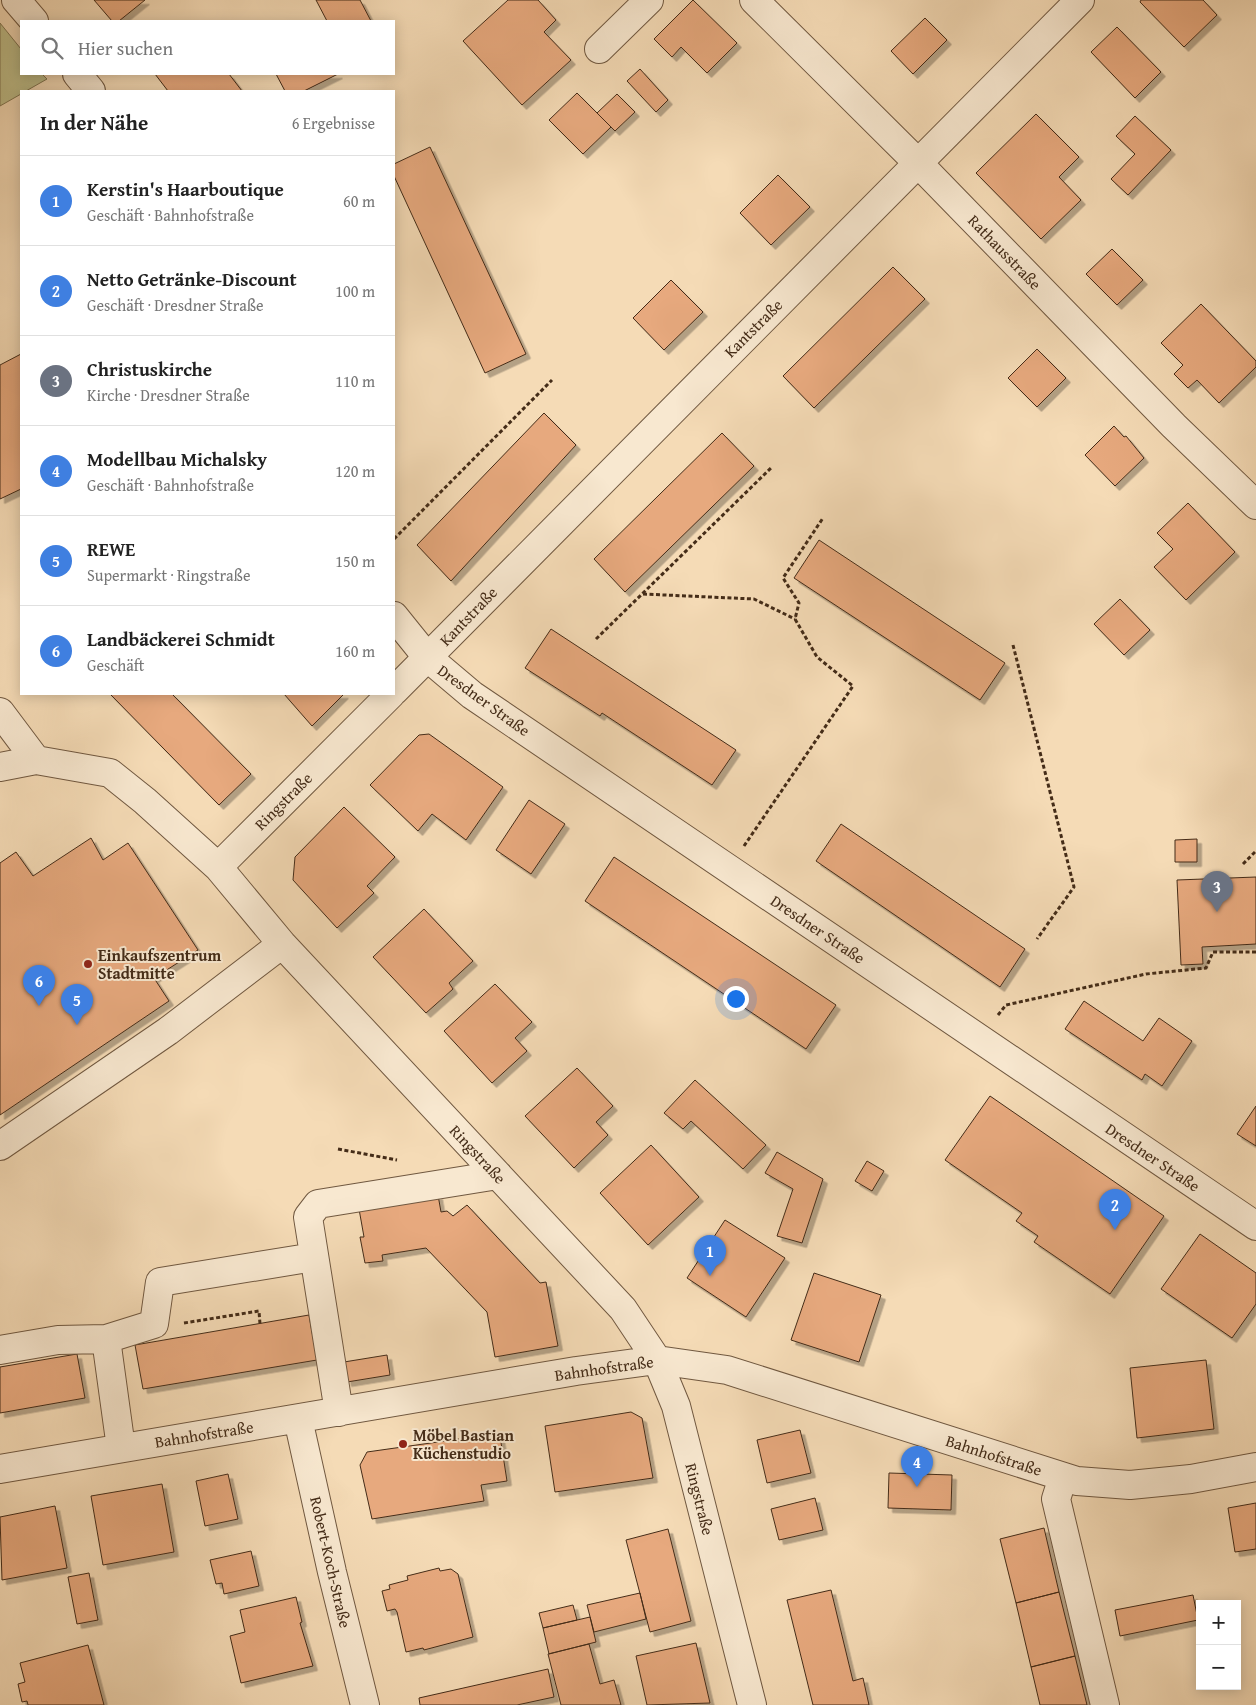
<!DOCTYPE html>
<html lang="de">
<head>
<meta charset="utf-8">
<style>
  :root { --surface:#fff; --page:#f2f2f2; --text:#222; --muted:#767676; --line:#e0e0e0; --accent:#8f2418 }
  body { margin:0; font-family:"Gentium Book Plus",serif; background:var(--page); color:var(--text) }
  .controls { position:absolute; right:15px; bottom:15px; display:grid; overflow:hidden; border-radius:0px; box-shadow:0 2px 12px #0003 }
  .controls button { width:45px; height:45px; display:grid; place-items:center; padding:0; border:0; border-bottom:1px solid var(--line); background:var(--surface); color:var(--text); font:25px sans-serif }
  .you { position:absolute; left:735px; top:998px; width:18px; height:18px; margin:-12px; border:4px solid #fff; border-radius:50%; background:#1a73e8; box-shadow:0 0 0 8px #1a73e833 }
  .badge { display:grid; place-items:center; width:32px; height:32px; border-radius:50%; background:var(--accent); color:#fff; font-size:16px; font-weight:700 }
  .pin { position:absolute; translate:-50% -41px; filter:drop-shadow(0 1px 2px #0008) }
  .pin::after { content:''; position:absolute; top:26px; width:18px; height:15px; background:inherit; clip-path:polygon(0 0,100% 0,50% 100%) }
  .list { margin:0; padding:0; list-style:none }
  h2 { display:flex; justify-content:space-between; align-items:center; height:65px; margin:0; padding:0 20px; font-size:21px }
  h2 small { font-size:16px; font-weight:400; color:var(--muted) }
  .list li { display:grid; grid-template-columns:32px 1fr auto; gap:15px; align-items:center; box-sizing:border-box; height:90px; padding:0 20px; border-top:1px solid var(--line) }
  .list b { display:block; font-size:19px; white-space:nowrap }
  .list p { margin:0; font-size:16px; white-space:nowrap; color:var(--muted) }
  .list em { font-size:16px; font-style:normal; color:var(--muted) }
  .icon { flex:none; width:28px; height:28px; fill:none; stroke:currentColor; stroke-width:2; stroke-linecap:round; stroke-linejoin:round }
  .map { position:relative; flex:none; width:1256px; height:1705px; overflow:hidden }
  .search { position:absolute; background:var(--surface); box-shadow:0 2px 12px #0003; left:20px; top:20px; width:375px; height:55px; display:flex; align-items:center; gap:12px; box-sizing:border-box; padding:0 18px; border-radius:0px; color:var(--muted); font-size:19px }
  .panel { position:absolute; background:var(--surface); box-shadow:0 2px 12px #0003; left:20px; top:90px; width:375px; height:605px; border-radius:0px }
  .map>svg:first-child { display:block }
  .green { fill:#bfbf8b; stroke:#827652 }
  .building { fill:#e7a97e; stroke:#442c18; filter:url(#shadow) }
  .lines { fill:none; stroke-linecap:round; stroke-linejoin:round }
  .minor-casing { stroke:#705840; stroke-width:30 }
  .path { stroke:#442c18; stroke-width:3; stroke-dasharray:4 2.5; stroke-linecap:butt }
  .minor { stroke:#f8e8d0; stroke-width:28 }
  .poi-dot { fill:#8f2418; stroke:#f8e8d0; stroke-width:2 }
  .labels { text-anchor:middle; stroke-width:4; stroke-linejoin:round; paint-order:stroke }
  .street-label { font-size:16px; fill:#442c18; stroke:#f8e8d0 }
  .poi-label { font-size:16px; font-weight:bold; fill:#442c18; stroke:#f8e8d0; text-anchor:start }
</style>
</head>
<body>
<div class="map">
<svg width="1256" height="1705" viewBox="0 0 1256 1705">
  <defs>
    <filter id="shadow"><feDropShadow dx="4.5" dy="4.5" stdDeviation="0" flood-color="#0004"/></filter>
  </defs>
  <rect width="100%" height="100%" fill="#f5dbb6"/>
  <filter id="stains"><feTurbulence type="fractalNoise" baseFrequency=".004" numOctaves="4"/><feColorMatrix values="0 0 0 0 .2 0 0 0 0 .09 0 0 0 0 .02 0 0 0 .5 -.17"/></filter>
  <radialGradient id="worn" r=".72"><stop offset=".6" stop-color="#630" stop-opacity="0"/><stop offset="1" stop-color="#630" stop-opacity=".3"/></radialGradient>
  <path class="green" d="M0,23L21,49V74H42L47,79L26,91H21V94L0,106Z"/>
  <path class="building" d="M94,0H145L119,21H112Z
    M316,0H360L371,21H327Z
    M508,0H538L556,20L544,32L571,60L522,105L463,41Z
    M693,0L737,43L707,73L681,47L672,57L654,39Z
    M1141,0H1203L1217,15L1184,47L1140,2Z
    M925,18L947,40L913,74L891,51Z
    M1117,27L1161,72L1135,98L1091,52Z
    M640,69L668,100L656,112L627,81Z
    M155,74H229L242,91H168Z
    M276,74H338L304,91H285Z
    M577,93L611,127L583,154L549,120Z
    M617,94L635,112L615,131L597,113Z
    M1036,114L1079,157L1059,177L1081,200L1041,239L976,173Z
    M1135,116L1171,150L1128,195L1111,179L1135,154L1116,136Z
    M430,147L526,354L485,373L394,176V164Z
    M778,175L810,207L771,245L740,213Z
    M1112,249L1143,280L1117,305L1086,274Z
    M893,267L925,299L814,408L783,376Z
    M671,280L703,312L664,350L633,318Z
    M1201,304L1256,361V367L1219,403L1197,380L1188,388L1174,374L1183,365L1161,343Z
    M1037,349L1066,378L1037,407L1008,378Z
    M21,354V489L0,499V365Z
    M544,413L576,445L451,581L417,545Z
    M1114,426L1124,437L1126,436L1144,458L1115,486L1085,455Z
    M722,433L754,466L625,592L594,559Z
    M1188,503L1235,552L1186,600L1154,567L1173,549L1157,533Z
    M819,540L1005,663L980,700L794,578Z
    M1120,599L1150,630L1124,655L1094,624Z
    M551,629L736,750L712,785L602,713L600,716L525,668Z
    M110,694H172L251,774L219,805Z
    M284,694H344L312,726Z
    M429,734L503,787L466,840L432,814L418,831L370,785L419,735Z
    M529,800L565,824L531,874L496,850Z
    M344,807L395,857L367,886L374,893L337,928L293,880L295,857Z
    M841,824L1025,949L1000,987L816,861Z
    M91,838L103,860L128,843L198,950L154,978L169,1001L0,1115V863L16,852L33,876Z
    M1197,839V862H1175V840Z
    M614,857L836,1005L806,1049L585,901Z
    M1256,877V944L1202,947L1203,964L1181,965L1177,880Z
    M424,909L473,961L449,983L453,989L426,1013L373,957Z
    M495,984L532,1022L515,1038L527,1051L492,1083L444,1031Z
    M1084,1001L1143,1041L1159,1018L1192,1041L1162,1086L1145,1074L1142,1080L1065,1029Z
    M577,1068L613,1106L596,1122L608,1135L574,1168L525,1116Z
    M695,1080L766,1145L743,1169L691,1121L683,1129L664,1113Z
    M990,1096L1164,1216L1110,1294L1034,1242L1038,1236L1016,1221L1022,1213L945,1160Z
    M1256,1106V1146L1237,1134Z
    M651,1145L699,1197L648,1245L600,1193Z
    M777,1152L823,1179L802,1243L777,1236L793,1189L765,1173Z
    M867,1161L884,1171L872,1191L855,1181Z
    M438,1195L441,1212L447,1211L453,1216L467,1205L540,1283L546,1282L558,1346L495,1357L487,1312L426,1248L382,1255L383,1261L365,1263L360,1237H364L359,1209Z
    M725,1220L785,1258L746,1317L687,1278Z
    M1200,1234L1256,1273V1304L1232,1338L1161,1289Z
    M814,1273L881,1295L859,1362L791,1340Z
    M309,1315L317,1360L143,1389L135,1345Z
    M77,1354L85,1398L0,1413V1367Z
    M387,1355L390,1375L347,1382L344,1362Z
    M1206,1360L1214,1429L1137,1438L1130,1368Z
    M631,1412L642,1418L653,1478L555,1492L545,1426Z
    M800,1430L811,1473L767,1483L757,1440Z
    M500,1436L507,1481L481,1485L484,1501L372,1519L360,1465L367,1452L459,1439V1442Z
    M889,1473L952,1475L951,1510L888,1508Z
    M228,1474L238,1519L205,1526L196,1481Z
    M162,1484L174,1552L103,1565L91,1496Z
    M815,1498L823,1530L779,1540L771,1509Z
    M1256,1503V1549L1235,1552L1228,1508Z
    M55,1506L67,1568L2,1580L0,1517Z
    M1044,1528L1059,1592L1016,1603L1000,1539Z
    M668,1529L691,1621L650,1632L626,1540Z
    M251,1551L259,1586L224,1594L222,1583L216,1584L210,1560Z
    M439,1568L440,1571L451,1569L458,1574L473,1637L424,1650L423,1648L406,1652L397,1612L395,1609L387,1611L382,1591L390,1589L389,1585L408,1580L407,1576Z
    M89,1573L98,1620L77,1624L68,1577Z
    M831,1590L853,1681L863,1678L869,1705H813L787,1600Z
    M1059,1592L1075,1656L1031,1667L1016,1603Z
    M640,1593L646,1619L594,1632L587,1605Z
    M1193,1595L1198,1620L1120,1636L1115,1610Z
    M296,1597L302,1622L300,1623L313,1666L241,1683L230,1636L245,1632L240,1610Z
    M573,1605L577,1620L543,1628L539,1613Z
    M590,1617L596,1642L549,1654L543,1628Z
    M696,1643L710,1703L647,1705L636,1656Z
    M589,1644L600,1684L614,1680L621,1705H561L548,1654Z
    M88,1645L104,1705H28L27,1701L22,1702L18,1684L25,1682L20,1663Z
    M1075,1656L1087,1705H1040L1031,1667Z
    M548,1669L554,1697L517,1705H420L419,1698Z"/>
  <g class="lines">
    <g class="minor-casing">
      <path id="minor" d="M16,0L34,21
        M754,0L917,162L1174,426L1256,505
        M599,49L649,0
        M77,74L91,91
        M394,616L427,657L472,695L1256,1226
        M394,691L1080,0
        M0,712L36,760
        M0,767L36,760L110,773L145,801L218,867L282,944L623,1309L657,1360L676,1406L752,1705
        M218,867L391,694
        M0,1146L168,1031L282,944
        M106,1339L121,1448
        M0,1350L58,1340L106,1339L154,1324L160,1282L314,1257
        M339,1412L308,1217L318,1204L498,1175
        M298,1419L332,1572L365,1705
        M0,1469L576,1371L657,1360L727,1370L1077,1481L1130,1485L1191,1479L1256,1467
        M1063,1477L1056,1499L1105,1705"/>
    </g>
    <path class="path" d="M394,539L552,380
      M643,594L754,599L795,619
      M596,639L772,467
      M1013,645L1074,887L1037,939
      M744,846L853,686L817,657L795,619L799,603L783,578L823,518
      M1243,864L1256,851
      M998,1015L1006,1005L1146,974L1206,968L1213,952H1256
      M338,1149L397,1160
      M184,1323L259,1311L260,1324"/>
    <use href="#minor" class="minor"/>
  </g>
  <g class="poi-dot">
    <circle cx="88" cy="964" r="5"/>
    <circle cx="403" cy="1444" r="5"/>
  </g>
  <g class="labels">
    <g class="street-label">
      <text transform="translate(1005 252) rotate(46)" y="6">Rathausstraße</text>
      <text transform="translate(753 328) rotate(-45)" y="6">Kantstraße</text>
      <text transform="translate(468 616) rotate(-46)" y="6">Kantstraße</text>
      <text transform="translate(484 700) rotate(36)" y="6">Dresdner Straße</text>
      <text transform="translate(283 801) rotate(-45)" y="6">Ringstraße</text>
      <text transform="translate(818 929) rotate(34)" y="6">Dresdner Straße</text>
      <text transform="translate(478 1154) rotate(47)" y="6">Ringstraße</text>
      <text transform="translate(1153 1157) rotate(34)" y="6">Dresdner Straße</text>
      <text transform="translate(604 1368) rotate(-8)" y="6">Bahnhofstraße</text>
      <text transform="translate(204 1434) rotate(-9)" y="6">Bahnhofstraße</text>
      <text transform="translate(994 1455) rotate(18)" y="6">Bahnhofstraße</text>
      <text transform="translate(700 1499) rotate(76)" y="6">Ringstraße</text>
      <text transform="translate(331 1562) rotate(77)" y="6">Robert-Koch-Straße</text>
    </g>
    <g class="poi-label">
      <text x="98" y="961">Einkaufszentrum<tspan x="98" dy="18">Stadtmitte</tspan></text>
      <text x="413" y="1441">Möbel Bastian<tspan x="413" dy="18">Küchenstudio</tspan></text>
    </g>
  </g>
  <rect width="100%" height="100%" filter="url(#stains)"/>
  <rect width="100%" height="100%" fill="url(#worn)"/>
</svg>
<div class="controls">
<button>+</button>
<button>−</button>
</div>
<div class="you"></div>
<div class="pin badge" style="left:710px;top:1276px;background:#3f7fe0">1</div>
<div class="pin badge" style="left:1115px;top:1230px;background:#3f7fe0">2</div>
<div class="pin badge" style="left:1217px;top:912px;background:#6b7280">3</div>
<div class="pin badge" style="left:917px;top:1487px;background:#3f7fe0">4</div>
<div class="pin badge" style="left:77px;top:1025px;background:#3f7fe0">5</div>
<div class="pin badge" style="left:39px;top:1006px;background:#3f7fe0">6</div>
<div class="search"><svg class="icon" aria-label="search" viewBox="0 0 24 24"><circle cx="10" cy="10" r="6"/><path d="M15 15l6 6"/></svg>Hier suchen</div>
<section class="panel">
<h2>In der Nähe<small>6 Ergebnisse</small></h2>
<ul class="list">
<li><span class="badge" style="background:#3f7fe0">1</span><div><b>Kerstin's Haarboutique</b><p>Geschäft · Bahnhofstraße</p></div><em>60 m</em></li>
<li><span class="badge" style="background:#3f7fe0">2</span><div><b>Netto Getränke-Discount</b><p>Geschäft · Dresdner Straße</p></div><em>100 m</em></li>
<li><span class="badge" style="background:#6b7280">3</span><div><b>Christuskirche</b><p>Kirche · Dresdner Straße</p></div><em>110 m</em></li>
<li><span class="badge" style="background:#3f7fe0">4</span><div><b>Modellbau Michalsky</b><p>Geschäft · Bahnhofstraße</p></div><em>120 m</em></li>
<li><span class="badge" style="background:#3f7fe0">5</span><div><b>REWE</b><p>Supermarkt · Ringstraße</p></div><em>150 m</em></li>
<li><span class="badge" style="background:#3f7fe0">6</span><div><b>Landbäckerei Schmidt</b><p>Geschäft</p></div><em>160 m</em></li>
</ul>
</section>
</div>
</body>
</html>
